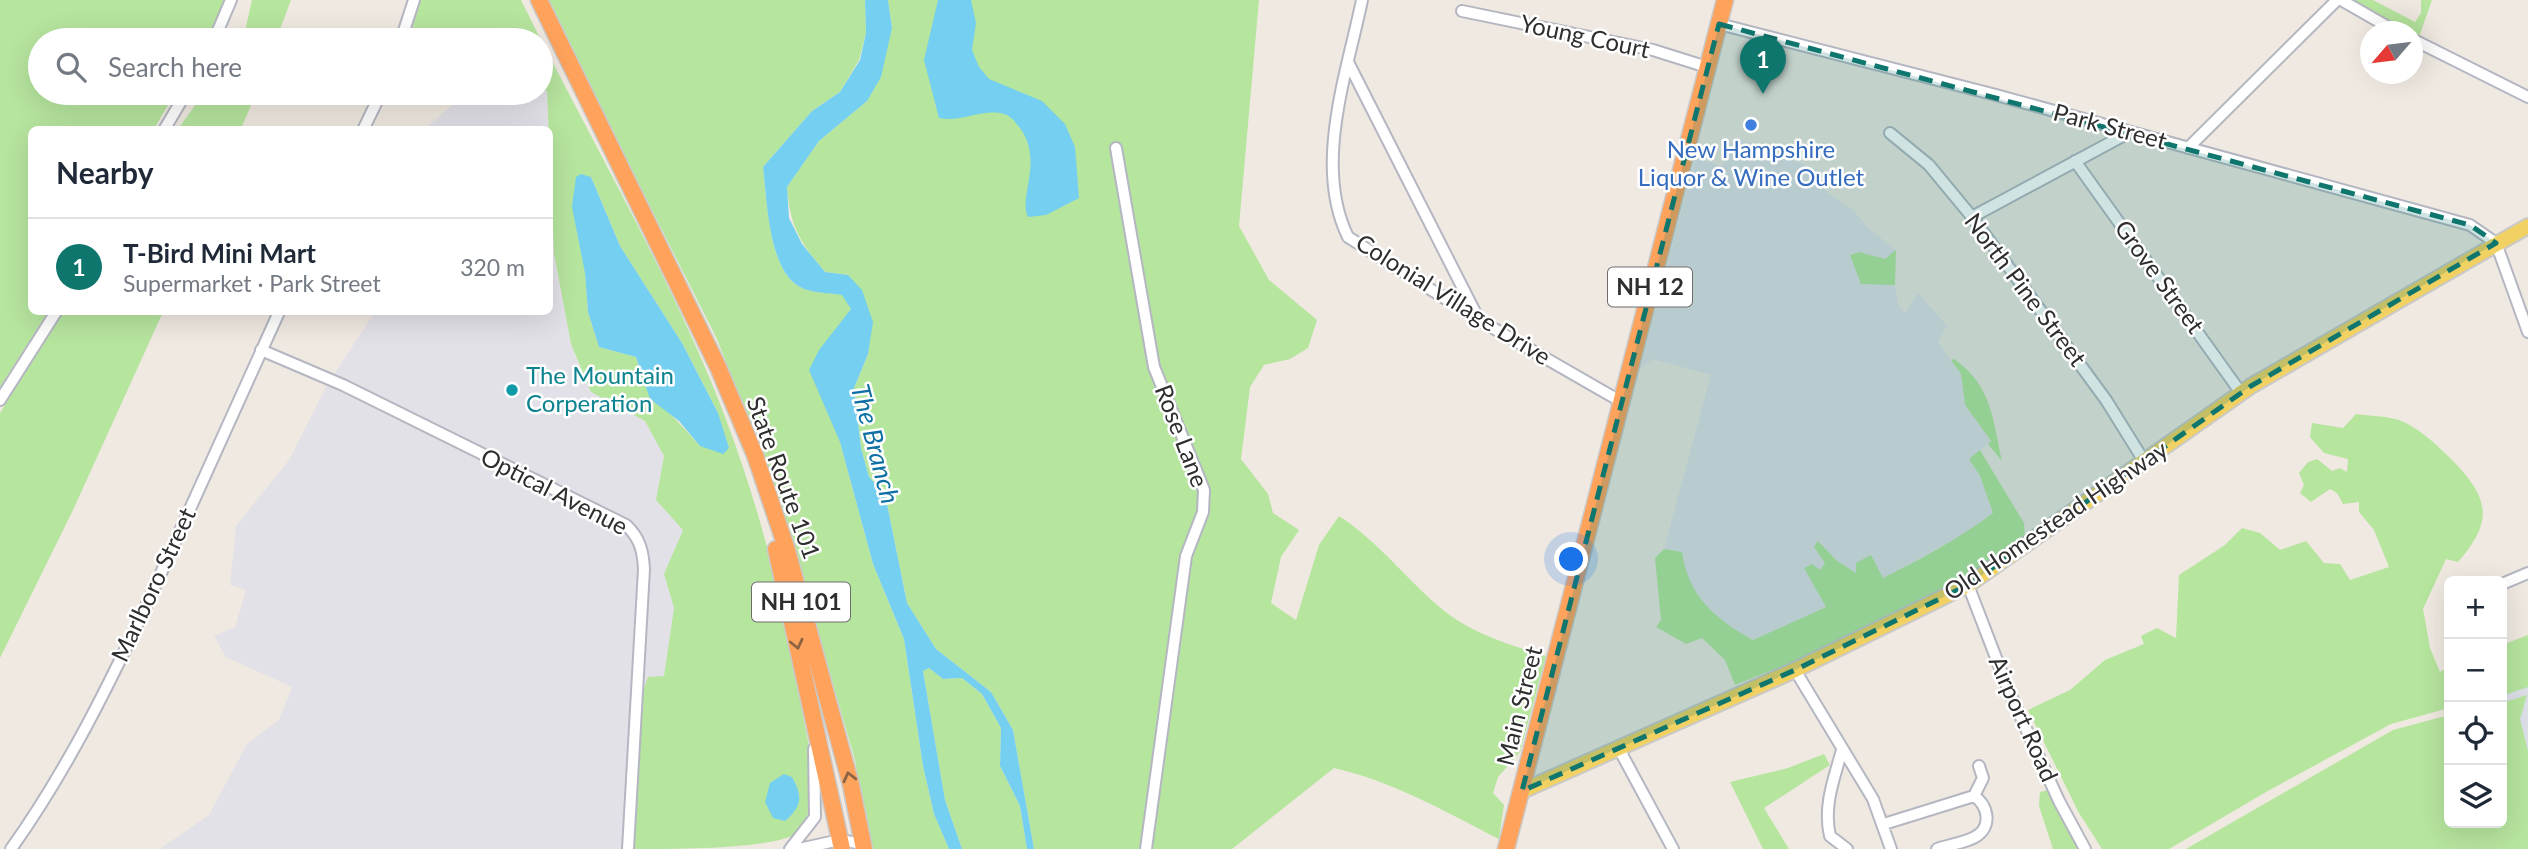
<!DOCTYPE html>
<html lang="en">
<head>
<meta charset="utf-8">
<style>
  :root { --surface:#fff; --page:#f2f2f3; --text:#1f2937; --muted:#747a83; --line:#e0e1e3; --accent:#0f766e }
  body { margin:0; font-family:Lato,sans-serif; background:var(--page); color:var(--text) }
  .controls { position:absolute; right:21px; bottom:21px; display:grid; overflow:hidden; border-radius:10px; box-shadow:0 7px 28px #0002 }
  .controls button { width:63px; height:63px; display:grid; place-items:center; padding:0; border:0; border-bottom:2px solid var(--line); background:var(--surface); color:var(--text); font:35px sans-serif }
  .compass { position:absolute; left:2360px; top:21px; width:63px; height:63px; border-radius:50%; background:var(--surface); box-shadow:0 7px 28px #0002; rotate:242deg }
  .you { position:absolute; left:1572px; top:560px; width:24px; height:24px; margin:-18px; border:5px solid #fff; border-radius:50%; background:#1a73e8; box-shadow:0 0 0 10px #1a73e833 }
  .badge { display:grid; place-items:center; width:46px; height:46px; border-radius:50%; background:var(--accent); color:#fff; font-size:23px; font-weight:700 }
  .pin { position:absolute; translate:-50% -58px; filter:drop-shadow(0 2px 4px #0008) }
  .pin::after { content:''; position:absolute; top:37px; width:24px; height:21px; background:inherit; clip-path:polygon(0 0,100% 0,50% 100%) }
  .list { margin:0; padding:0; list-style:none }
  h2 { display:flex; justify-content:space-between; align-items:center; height:91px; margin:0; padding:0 28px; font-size:30px }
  h2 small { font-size:23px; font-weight:400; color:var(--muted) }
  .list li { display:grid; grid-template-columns:46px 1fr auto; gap:21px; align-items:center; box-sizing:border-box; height:98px; padding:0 28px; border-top:2px solid var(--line) }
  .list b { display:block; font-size:26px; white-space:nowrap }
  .list p { margin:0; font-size:23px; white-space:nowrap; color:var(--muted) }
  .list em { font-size:23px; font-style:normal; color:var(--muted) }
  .icon { flex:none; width:38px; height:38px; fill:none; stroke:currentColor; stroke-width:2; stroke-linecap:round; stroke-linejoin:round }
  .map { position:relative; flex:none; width:2528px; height:849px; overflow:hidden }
  .search { position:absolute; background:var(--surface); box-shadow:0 7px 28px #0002; left:28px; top:28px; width:525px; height:77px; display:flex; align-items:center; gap:18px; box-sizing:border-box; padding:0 24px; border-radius:38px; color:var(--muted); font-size:26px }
  .panel { position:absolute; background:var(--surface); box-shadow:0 7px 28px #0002; left:28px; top:126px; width:525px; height:189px; border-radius:10px }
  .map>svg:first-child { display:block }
  .industrial { fill:#e3e1e8 }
  .airport { fill:#dcdee8 }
  .green { fill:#b6e59e; fill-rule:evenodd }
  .water { fill:#75cff0 }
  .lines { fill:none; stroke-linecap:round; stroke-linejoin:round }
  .minor-casing { stroke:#b4b7c1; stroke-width:14 }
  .major-casing { stroke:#c9c9c9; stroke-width:18 }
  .highway-casing { stroke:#c9c9c9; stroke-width:19 }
  .minor { stroke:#fff; stroke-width:10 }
  .major { stroke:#f2d163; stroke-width:14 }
  .highway { stroke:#ffa35c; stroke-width:16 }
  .oneway { stroke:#8c6343 }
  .marked { fill:#0f766e; fill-opacity:0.2; stroke:#0f766e; stroke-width:5; stroke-dasharray:14 9; stroke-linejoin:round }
  .shop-dot { fill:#3f7fe0; stroke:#fff; stroke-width:2.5 }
  .culture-dot { fill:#0f9aa8; stroke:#fff; stroke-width:2.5 }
  .labels { text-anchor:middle; stroke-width:5; stroke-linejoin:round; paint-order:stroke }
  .shield { fill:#fff; stroke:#6d6d6d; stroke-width:2 }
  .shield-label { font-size:23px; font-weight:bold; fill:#2e2e2e }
  .street-label { font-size:24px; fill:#2e2e2e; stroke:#fff }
  .shop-label { font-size:24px; fill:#366cbe; stroke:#fff }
  .culture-label { font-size:24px; fill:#0d838f; stroke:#fff; text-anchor:start }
  .water-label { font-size:26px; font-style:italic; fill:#0d6fa3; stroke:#fff }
</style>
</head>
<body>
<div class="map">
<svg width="2528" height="849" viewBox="0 0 2528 849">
  <rect width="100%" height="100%" fill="#efe9e1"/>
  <path class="industrial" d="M541,90L547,91L549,129L429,130V125L467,93H541Z
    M1735,137L1825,173L1816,182L1820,187L1854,211L1868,228L1896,250L1885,259L1859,252L1879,283L1895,285L1898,304L1905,313L1918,293L1947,326L1938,342L1961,374L1965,405L1991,442L1969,459L1980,476L1993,513L1966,533L1883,578L1879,572L1857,574L1836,560L1818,541L1814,547L1825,562L1820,570L1804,568L1826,607L1753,640L1730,627L1703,605L1685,574L1682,552L1664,549L1711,375L1653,359L1640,369L1695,158L1722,166Z
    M550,143L554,253L571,344L591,392L645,421L664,456L656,500L683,530L664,574L674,608L664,676L642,694L634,849H160L209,815L247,744L279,720L292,687L226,657L214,636L235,627L246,590L230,585L236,526L289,460L327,385L375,312H550Z"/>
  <path class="airport" d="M2528,679V825L2502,774V689Z"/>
  <path class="green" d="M0,0H226L206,40H40V93H175L154,129L32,130V312H48L0,387Z
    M252,0H291L276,40H243Z
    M421,0H521C577,113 640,223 692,338C746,455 780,579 801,705C808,743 825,803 796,834C771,849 671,849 634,849L642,694L648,677L664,676L674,608L664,574L683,530L656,500L664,456L645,421L591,392L571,344L554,253L547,91L541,90V40H409ZM591,177L620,246L682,343L718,413L716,452L710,447L700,446C675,416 646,396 636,357L599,347L588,312L585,273Z
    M546,0H865L866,33L859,60L840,92L812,111L763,167C767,198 768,271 800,287C811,293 831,293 843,295L851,309L845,319L840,442L873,564L904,639L923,766L934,814L949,849H869L855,760L780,500L717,339Z
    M888,0H1259L1239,226L1269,280L1317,320L1308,348L1290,359L1264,365L1250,387L1241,459L1268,494L1273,513L1299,530L1281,557L1271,603L1296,620L1319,545L1339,516C1379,542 1407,580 1443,610C1473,634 1510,645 1546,656L1520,752L1498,777L1493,793L1504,805L1499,839C1446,812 1392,781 1334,768L1232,849H1034L1013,730L991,692L936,649L907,603L885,494L869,477L861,448L854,388L868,354L848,275L825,272C800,242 790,227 787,187L819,141L867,101L892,28Z
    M2351,0H2373L2415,22L2421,13V0H2432L2419,37Z
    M204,93H256L241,129H178Z
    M1896,250L1895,285L1861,284L1850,255L1859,252L1885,259Z
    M62,312H163L73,510L0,658V413Z
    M1954,359C1992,385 1993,421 2002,461L1988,444L1991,441L1965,405L1961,374L1951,360Z
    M2356,414C2369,416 2386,416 2399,420C2418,427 2436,444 2450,458C2489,497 2495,520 2458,562L2446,559L2423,609L2430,648L2440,672L2449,666V708L2391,724L2266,792L2169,849H2102L2079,813L2028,710L2070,690L2105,660L2144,644L2141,636L2157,628L2176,638L2179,575L2225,545L2242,528L2260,533L2280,550L2306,541L2324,563L2340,564L2350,580L2389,567L2374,530L2359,512V502L2343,504L2337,493L2330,489L2311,502L2300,493L2304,485L2299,473L2308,462L2317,459L2332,471L2340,468L2347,472L2348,459L2324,453L2310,437L2312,423L2343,428Z
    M1980,450L2024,523L2025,536C1938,602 1836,645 1735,685L1725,660L1702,638L1686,644L1656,627L1661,620L1655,558L1664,549L1682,552C1688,596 1716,620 1753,640L1826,607L1804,568L1812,564L1820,570L1825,563L1814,547L1818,541L1836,560L1856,573V563L1871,555L1883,578C1921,559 1958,539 1993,513L1980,476L1969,459Z
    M2528,635V687L2502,696V645Z
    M929,668L943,679L962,678L982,694L1001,728L1000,766L1020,806L1027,849H962L945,800L923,671Z
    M2527,695L2520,719L2528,751V849H2186L2393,730L2449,715V823H2502V703Z
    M1824,754L1830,765L1764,808L1789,849H1763L1730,782L1788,768Z
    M2049,790L2081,849H2053L2039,806L2040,792Z"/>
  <path class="water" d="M865,0H888L892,28L881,77L867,101L819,141L787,187L789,218L802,244L825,272L848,275L862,290L873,322L868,354L854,388L861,448L869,477L885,494L907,603L936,649L991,692L1013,730L1034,849H1027L1020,806L1000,766L1001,728L982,694L962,678L943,679L929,668L923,671L945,800L962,849H949L934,814L923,766L904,639L873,564L840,442L809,370L819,350L851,309L842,295C830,293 810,293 800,287C768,270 767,199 763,167L812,111L840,92L860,60L866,33Z
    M938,0H971L976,23L972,50L979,67L989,79L1042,101L1065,124L1075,147L1079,198L1046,215L1028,217C1018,197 1044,161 1020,128C1015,122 1011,116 1004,114C982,108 961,123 939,118L924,60Z
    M581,174L591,177L620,246L682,343L718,413L729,448L723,454L700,446L679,421L650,399L636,357L599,347L588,312L585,273L572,207L576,177Z
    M784,774L792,777C803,797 802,806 785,821L773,818L765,802L770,783Z"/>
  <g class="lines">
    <g class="minor-casing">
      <path id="minor" d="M1362,0C1347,73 1313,166 1348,237L1479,320L1620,401
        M2341,0L2397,32
        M1462,11L1653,50L1707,67
        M1719,24L1996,95L2470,225L2496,243L2528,332
        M2412,39L2528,97
        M214,40L231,0
        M401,40L414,0
        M1349,64L1479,320
        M164,130L186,93
        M363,130L381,93
        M1890,133L1929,165L1972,217L2106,400L2144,461
        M1116,148L1154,367L1204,490L1203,512L1186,556L1146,849
        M2188,148L2337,0
        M2075,161L2241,393
        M1972,217L2130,132
        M261,350L343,385L626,525C640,538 643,551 644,569L628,849
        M0,400L56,312
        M2502,584L2528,573
        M1968,585L2008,689L2059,801L2085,849
        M1795,670L1873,799L1891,849
        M1619,749L1673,849
        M1842,750C1834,779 1823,806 1830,836L1847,849
        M1974,796L1983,778L1979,766
        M1884,824L1974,796
        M11,849C68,769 111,681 152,593C195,499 236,405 279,312
        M790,849L815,817L814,749
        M799,849L840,840L863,844
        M1937,849C1948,845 1964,843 1975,837C1993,827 1988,805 1974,796"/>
    </g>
    <g class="major-casing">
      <path id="major" d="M1522,791L1795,670L1968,585L2251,386L2528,226"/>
    </g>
    <g class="highway-casing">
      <path id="highway" d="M539,0L718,367L755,455L787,550L822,679L851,785L864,849
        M776,549L842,849
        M1506,849L1725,0"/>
    </g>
    <use href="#minor" class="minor"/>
    <use href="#major" class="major"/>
    <use href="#highway" class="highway"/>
  </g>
  <defs><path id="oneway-chevron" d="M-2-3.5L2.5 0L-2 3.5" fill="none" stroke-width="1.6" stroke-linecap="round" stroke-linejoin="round" transform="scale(1.75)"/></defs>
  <g class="oneway">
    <use href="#oneway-chevron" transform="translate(797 644) rotate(77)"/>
    <use href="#oneway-chevron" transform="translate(849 777) rotate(-104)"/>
  </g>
  <path class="marked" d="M1719,24L2470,225L2496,243L2251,386L1968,585L1795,670L1522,791Z"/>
  <circle class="shop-dot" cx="1751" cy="125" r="7"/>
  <circle class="culture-dot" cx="512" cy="390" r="7"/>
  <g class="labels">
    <g class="shield">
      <rect x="1608" y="267.5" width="84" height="39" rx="5"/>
      <rect x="752" y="582.5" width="98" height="39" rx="5"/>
    </g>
    <g class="shield-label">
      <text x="1650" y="295">NH 12</text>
      <text x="801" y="610">NH 101</text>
    </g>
    <g class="street-label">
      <text transform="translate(1585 37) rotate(12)" y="8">Young Court</text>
      <text transform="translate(2110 127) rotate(15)" y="8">Park Street</text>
      <text transform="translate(2159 277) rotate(54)" y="8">Grove Street</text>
      <text transform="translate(2025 290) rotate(53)" y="8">North Pine Street</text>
      <text transform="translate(1453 300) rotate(32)" y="8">Colonial Village Drive</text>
      <text transform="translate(1181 436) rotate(69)" y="8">Rose Lane</text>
      <text transform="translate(783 478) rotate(70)" y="8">State Route 101</text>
      <text transform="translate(554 492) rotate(27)" y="8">Optical Avenue</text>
      <text transform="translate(2056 521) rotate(-34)" y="8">Old Homestead Highway</text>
      <text transform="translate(154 585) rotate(-65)" y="8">Marlboro Street</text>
      <text transform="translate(1520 706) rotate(-76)" y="8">Main Street</text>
      <text transform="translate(2023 719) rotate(66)" y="8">Airport Road</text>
    </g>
    <g class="shop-label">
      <text x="1751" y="158">New Hampshire<tspan x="1751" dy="28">Liquor &amp; Wine Outlet</tspan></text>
    </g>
    <g class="culture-label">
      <text x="526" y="384">The Mountain<tspan x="526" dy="28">Corperation</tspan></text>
    </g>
    <g class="water-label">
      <text transform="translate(875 444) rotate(75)" y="9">The Branch</text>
    </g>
  </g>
</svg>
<div class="controls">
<button>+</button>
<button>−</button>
<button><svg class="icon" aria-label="locate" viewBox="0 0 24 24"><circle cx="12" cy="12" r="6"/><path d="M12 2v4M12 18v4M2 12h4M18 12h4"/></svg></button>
<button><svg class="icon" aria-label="layers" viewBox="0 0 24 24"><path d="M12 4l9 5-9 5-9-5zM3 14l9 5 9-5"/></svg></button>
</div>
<svg class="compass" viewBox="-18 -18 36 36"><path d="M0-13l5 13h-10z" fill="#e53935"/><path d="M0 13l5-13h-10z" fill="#747a83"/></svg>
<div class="you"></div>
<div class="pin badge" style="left:1763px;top:94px">1</div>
<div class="search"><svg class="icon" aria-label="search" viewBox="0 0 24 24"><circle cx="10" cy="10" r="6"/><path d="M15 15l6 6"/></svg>Search here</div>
<section class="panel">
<h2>Nearby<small></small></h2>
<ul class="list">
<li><span class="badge">1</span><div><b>T-Bird Mini Mart</b><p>Supermarket · Park Street</p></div><em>320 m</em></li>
</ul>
</section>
</div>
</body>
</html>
